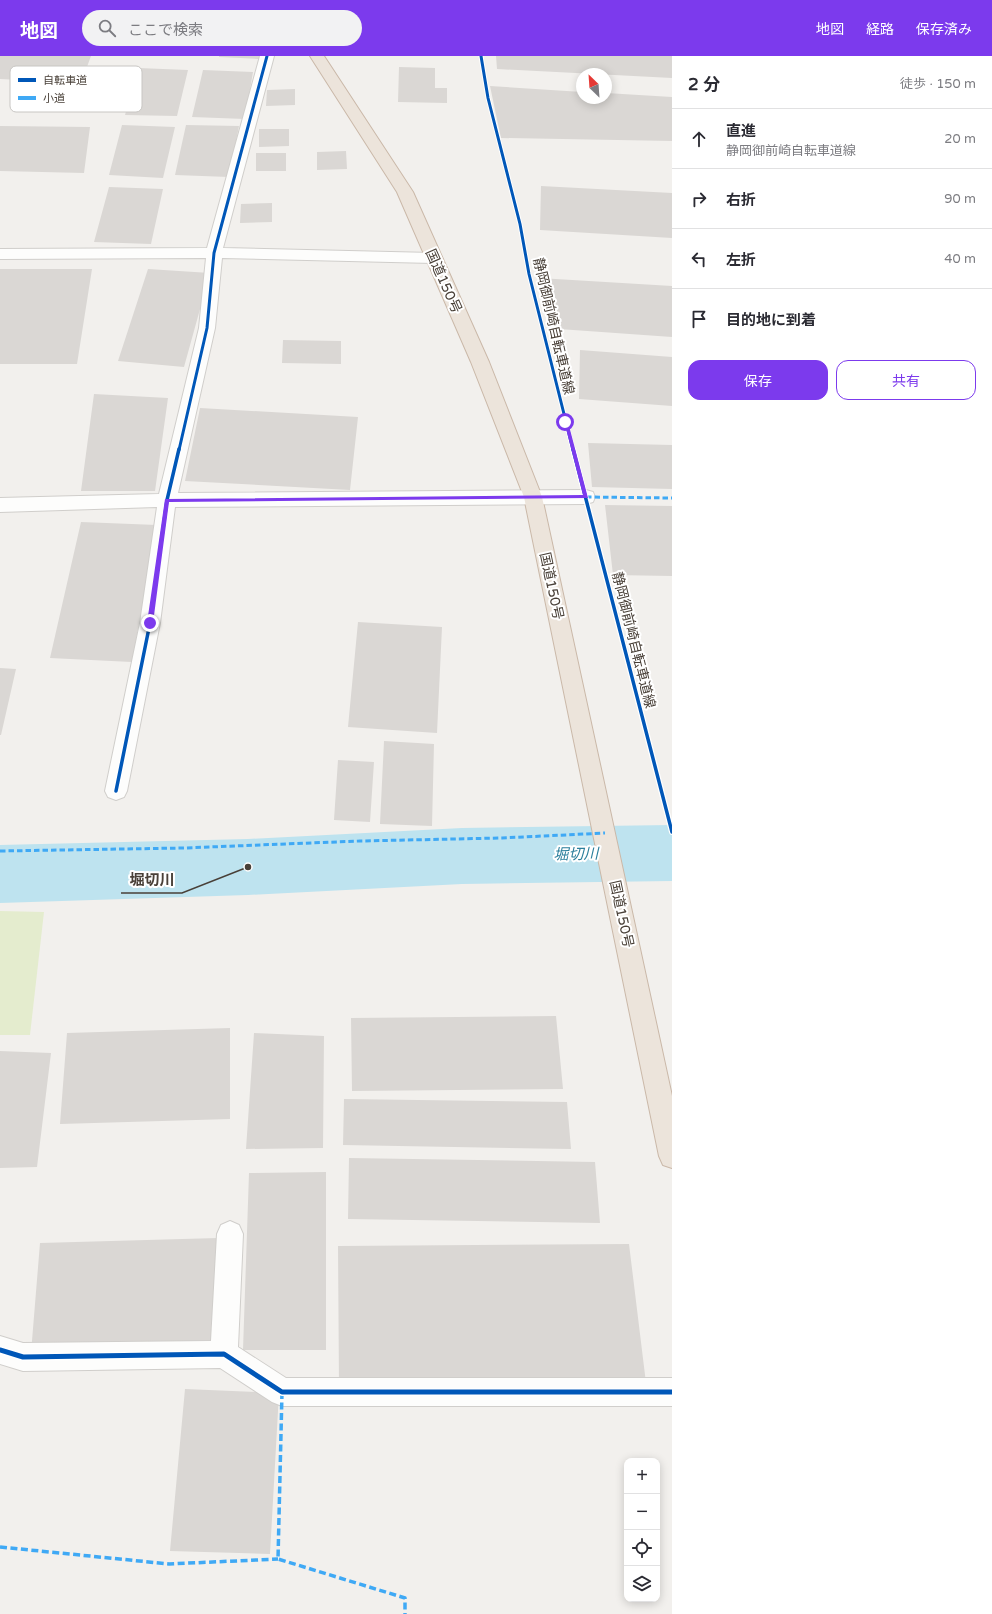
<!DOCTYPE html>
<html lang="ja">
<head>
<meta charset="utf-8">
<style>
  :root { --surface:#fff; --page:#f2f2f3; --text:#2b2b33; --muted:#7c7c81; --line:#e1e1e2; --accent:#7c3aed }
  body { margin:0; font-family:"Varela Round","Noto Sans JP",sans-serif; background:var(--page); color:var(--text) }
  .controls { position:absolute; right:12px; bottom:12px; display:grid; overflow:hidden; border-radius:8px; box-shadow:0 2px 10px #0003 }
  .controls button { width:36px; height:36px; display:grid; place-items:center; padding:0; border:0; border-bottom:1px solid var(--line); background:var(--surface); color:var(--text); font:20px sans-serif }
  .compass { position:absolute; left:576px; top:12px; width:36px; height:36px; border-radius:50%; background:var(--surface); box-shadow:0 2px 10px #0003; rotate:335deg }
  .stop { position:absolute; width:12px; height:12px; margin:-9px; border:3px solid #7c3aed; border-radius:50%; background:#fff }
  .stop.end { background:#7c3aed; border-color:#fff; box-shadow:0 1px 4px #0008 }
  .list { margin:0; padding:0; list-style:none }
  h2 { display:flex; justify-content:space-between; align-items:center; height:52px; margin:0; padding:0 16px; font-size:17px }
  h2 small { font-size:13px; font-weight:400; color:var(--muted) }
  .list li { display:grid; grid-template-columns:26px 1fr auto; gap:12px; align-items:center; box-sizing:border-box; height:60px; padding:0 16px; border-top:1px solid var(--line) }
  .list b { display:block; font-size:15px; white-space:nowrap }
  .list p { margin:0; font-size:13px; white-space:nowrap; color:var(--muted) }
  .list em { font-size:13px; font-style:normal; color:var(--muted) }
  .actions { display:flex; gap:8px; padding:12px 16px }
  .actions a { flex:1; padding:9px 0; border:1px solid var(--accent); border-radius:12px; text-align:center; font-size:14px; color:var(--accent) }
  .actions .main { background:var(--accent); color:#fff }
  .icon { flex:none; width:22px; height:22px; fill:none; stroke:currentColor; stroke-width:2; stroke-linecap:round; stroke-linejoin:round }
  .map { position:relative; flex:none; width:672px; height:1558px; overflow:hidden }
  header { display:flex; align-items:center; gap:24px; box-sizing:border-box; height:56px; padding:0 20px; background:var(--accent); color:#fff }
  header strong { font-size:19px }
  nav { display:flex; gap:22px; margin-inline-start:auto; font-size:14px }
  .search { width:280px; height:36px; background:var(--page); display:flex; align-items:center; gap:10px; box-sizing:border-box; padding:0 14px; border-radius:22px; color:var(--muted); font-size:15px }
  main { display:flex }
  aside { flex:1; background:var(--surface) }
  .map>svg:first-child { display:block }
  .green { fill:#e4ecce }
  .lines { fill:none; stroke-linecap:round; stroke-linejoin:round }
  .river { fill:#bee3ef; fill-rule:evenodd }
  .building { fill:#dad7d4 }
  .street-casing { stroke:#d0cecb; stroke-width:2 }
  .highway-casing { stroke:#cab8a8; stroke-width:2 }
  .street { fill:#fdfdfc; fill-rule:evenodd }
  .highway { fill:#ece4db; fill-rule:evenodd }
  .quiet-far1 { stroke:#3fa9f5; stroke-width:3; stroke-dasharray:5.5 3; stroke-linecap:butt }
  .quiet { stroke:#3fa9f5; stroke-width:3.5; stroke-dasharray:7 3.5; stroke-linecap:butt }
  .cycleway-far2-casing { stroke:#fff; stroke-width:5 }
  .cycleway-far1-casing { stroke:#fff; stroke-width:6 }
  .cycleway-casing { stroke:#fff; stroke-width:8 }
  .cycleway-far2 { stroke:#0057b8; stroke-width:3 }
  .cycleway-far1 { stroke:#0057b8; stroke-width:3.5 }
  .cycleway { stroke:#0057b8; stroke-width:5 }
  .route { fill:#7c3aed }
  .labels { text-anchor:middle; stroke-width:4; stroke-linejoin:round; paint-order:stroke }
  .street-label { font-size:14px; fill:#494038; stroke:#fff }
  .water-label { font-size:15px; font-style:italic; fill:#2c7f9c; stroke:#fff }
  .key { fill:#fff; stroke:#c8c6c3; stroke-width:1 }
  .key-label { font-size:11px; fill:#494038 }
  .leader { fill:none; stroke:#494038; stroke-width:1.5 }
  .callout-dot { fill:#494038; stroke:#fff; stroke-width:1.5 }
  .callout-label { font-size:15px; text-anchor:middle; font-weight:bold; fill:#494038; stroke:#fff; stroke-width:4; stroke-linejoin:round; paint-order:stroke }
</style>
</head>
<body>
<header>
<strong>地図</strong>
<div class="search"><svg class="icon" aria-label="search" viewBox="0 0 24 24"><circle cx="10" cy="10" r="6"/><path d="M15 15l6 6"/></svg>ここで検索</div>
<nav><a>地図</a><a>経路</a><a>保存済み</a></nav>
</header>
<main>
<div class="map">
<svg width="672" height="1558" viewBox="0 0 672 1558">
  <rect width="100%" height="100%" fill="#f2f0ed"/>
  <path class="green" d="M0,855L44,856L30,979H0Z"/>
  <g class="lines">
    <path class="river" d="M672,769V825L462,828L248,839L0,847V789L248,783L462,772Z"/>
  </g>
  <path class="building" d="M0,0H91L81,27L0,23Z
    M219,0H259V3L219,1Z
    M496,0H672V22L497,13Z
    M399,11L435,12V32H447V47L398,46Z
    M138,12L188,14L177,60L125,59Z
    M203,14L253,16L245,63L192,61Z
    M490,30L582,36V42H606V37L672,41V85L501,82Z
    M295,33V49L266,50L267,34Z
    M122,69L175,71L163,122L109,119Z
    M186,69L239,70L229,121L175,119Z
    M0,70L90,71L84,117L0,115Z
    M259,73H289V90L259,91Z
    M346,95L347,113L317,114V96Z
    M256,97H286V115H256Z
    M541,130L672,137V182L540,174Z
    M109,131L163,133L151,188L94,186Z
    M272,147V166L240,167L241,148Z
    M0,213H92L77,308H0Z
    M148,213L210,217L184,311L118,305Z
    M539,222L672,230V281L559,273Z
    M283,284L341,285V308L282,307Z
    M580,294L672,301V350L579,343Z
    M94,338L168,342L155,435H81Z
    M200,352L358,361L350,434L185,425Z
    M588,387L672,389V433L592,431Z
    M605,449L672,450V520L613,519Z
    M81,466L157,469L132,606L50,602Z
    M358,566L442,571L437,677L348,671Z
    M0,612L16,613L1,679H0Z
    M384,685L434,688L432,770L380,768Z
    M338,704L374,706L370,766L334,764Z
    M556,960L563,1033L352,1035L351,962Z
    M230,972V1063L60,1068L67,977Z
    M254,977L324,980L323,1092L246,1093Z
    M0,995L51,997L37,1111L0,1112Z
    M344,1043L567,1046L571,1093L343,1089Z
    M349,1102L595,1106L600,1167L348,1163Z
    M326,1116V1294H243L249,1117Z
    M218,1182L216,1290L31,1297L40,1187Z
    M629,1188L646,1327L339,1330L338,1190Z
    M185,1333L279,1337L270,1498L170,1495Z"/>
  <g class="lines">
    <g class="street-casing">
      <path id="street" d="M260,0H274L223,192L433,197L439,198L441,202L439,206L433,207L222,202L215,272L178,437L586,434L593,436L595,441L593,446L586,448L175,451L160,567L127,735L124,741L116,744L108,741L105,735L140,567L157,451L0,456V442L159,438L199,272L206,202L0,203V193L207,192Z
        M230,1165L239,1169L243,1178L238,1291L286,1322H672V1350H282L272,1346L220,1312L23,1315L0,1308V1280L23,1287L211,1285L217,1178L221,1169Z"/>
    </g>
    <g class="highway-casing">
      <path id="highway" d="M310,0H324L413,136L489,306L542,441L672,1040V1112L663,1109L659,1100L524,441L471,306L397,136Z"/>
    </g>
    <use href="#street" class="street"/>
    <use href="#highway" class="highway"/>
    <path class="quiet-far1" d="M586,441L672,442
      M0,795L184,792L360,785L502,782L605,777"/>
    <path class="quiet" d="M282,1336L278,1503L405,1542V1558
      M0,1491L169,1508L278,1503"/>
    <g class="cycleway-far2-casing">
      <path id="cycleway-far2" d="M481,0L488,42L520,168L529,218L573,394
        M179,394L207,272L214,197L267,0"/>
    </g>
    <g class="cycleway-far1-casing">
      <path id="cycleway-far1" d="M573,393L672,776
        M116,735L150,567L167,444L179,393"/>
    </g>
    <g class="cycleway-casing">
      <path id="cycleway" d="M0,1294L23,1301L224,1298L282,1336H672"/>
    </g>
    <use href="#cycleway-far2" class="cycleway-far2"/>
    <use href="#cycleway-far1" class="cycleway-far1"/>
    <use href="#cycleway" class="cycleway"/>
  </g>
  <path class="route" d="M564,365L568,366L588,442L169,446L153,567L150,570L147,567L165,443L583,439Z"/>
  <g class="labels">
    <g class="street-label">
      <text transform="translate(444 225) rotate(66)" y="5">国道150号</text>
      <text transform="translate(554 270) rotate(77)" y="5">静岡御前崎自転車道線</text>
      <text transform="translate(552 530) rotate(78)" y="5">国道150号</text>
      <text transform="translate(634 584) rotate(76)" y="5">静岡御前崎自転車道線</text>
      <text transform="translate(622 858) rotate(78)" y="5">国道150号</text>
    </g>
    <g class="water-label">
      <text transform="translate(576 798) rotate(-1)" y="5">堀切川</text>
    </g>
  </g>
  <rect x="10" y="10" width="132" height="46" rx="6" class="key"/>
  <rect x="18" y="22" width="18" height="4" fill="#0057b8"/>
  <rect x="18" y="40" width="18" height="4" fill="#3fa9f5"/>
  <g class="key-label">
    <text x="43" y="28">自転車道</text>
    <text x="43" y="46">小道</text>
  </g>
  <path class="leader" d="M248 811L182 837H121"/>
  <circle class="callout-dot" cx="248" cy="811" r="4"/>
  <g class="callout-label">
    <text x="152" y="829">堀切川</text>
  </g>
</svg>
<div class="controls">
<button>+</button>
<button>−</button>
<button><svg class="icon" aria-label="locate" viewBox="0 0 24 24"><circle cx="12" cy="12" r="6"/><path d="M12 2v4M12 18v4M2 12h4M18 12h4"/></svg></button>
<button><svg class="icon" aria-label="layers" viewBox="0 0 24 24"><path d="M12 4l9 5-9 5-9-5zM3 14l9 5 9-5"/></svg></button>
</div>
<svg class="compass" viewBox="-18 -18 36 36"><path d="M0-13l5 13h-10z" fill="#e53935"/><path d="M0 13l5-13h-10z" fill="#7c7c81"/></svg>
<div class="stop" style="left:565px;top:366px"></div>
<div class="stop end" style="left:150px;top:567px"></div>
</div>
<aside>
<h2>2 分<small>徒歩 · 150 m</small></h2>
<ul class="list">
<li><svg class="icon" aria-label="ahead" viewBox="0 0 24 24"><path d="M12 20V5M6 11l6-6 6 6"/></svg><div><b>直進</b><p>静岡御前崎自転車道線</p></div><em>20 m</em></li>
<li><svg class="icon" aria-label="right" viewBox="0 0 24 24"><path d="M7 20v-9h11M14 6l5 5-5 5"/></svg><div><b>右折</b></div><em>90 m</em></li>
<li><svg class="icon" aria-label="left" viewBox="0 0 24 24"><path d="M17 20v-9H6M10 6l-5 5 5 5"/></svg><div><b>左折</b></div><em>40 m</em></li>
<li><svg class="icon" aria-label="arrive" viewBox="0 0 24 24"><path d="M6 21V4h12l-3 4 3 4H6"/></svg><div><b>目的地に到着</b></div></li>
</ul>
<div class="actions"><a class="main">保存</a><a>共有</a></div>
</aside>
</main>
</body>
</html>
